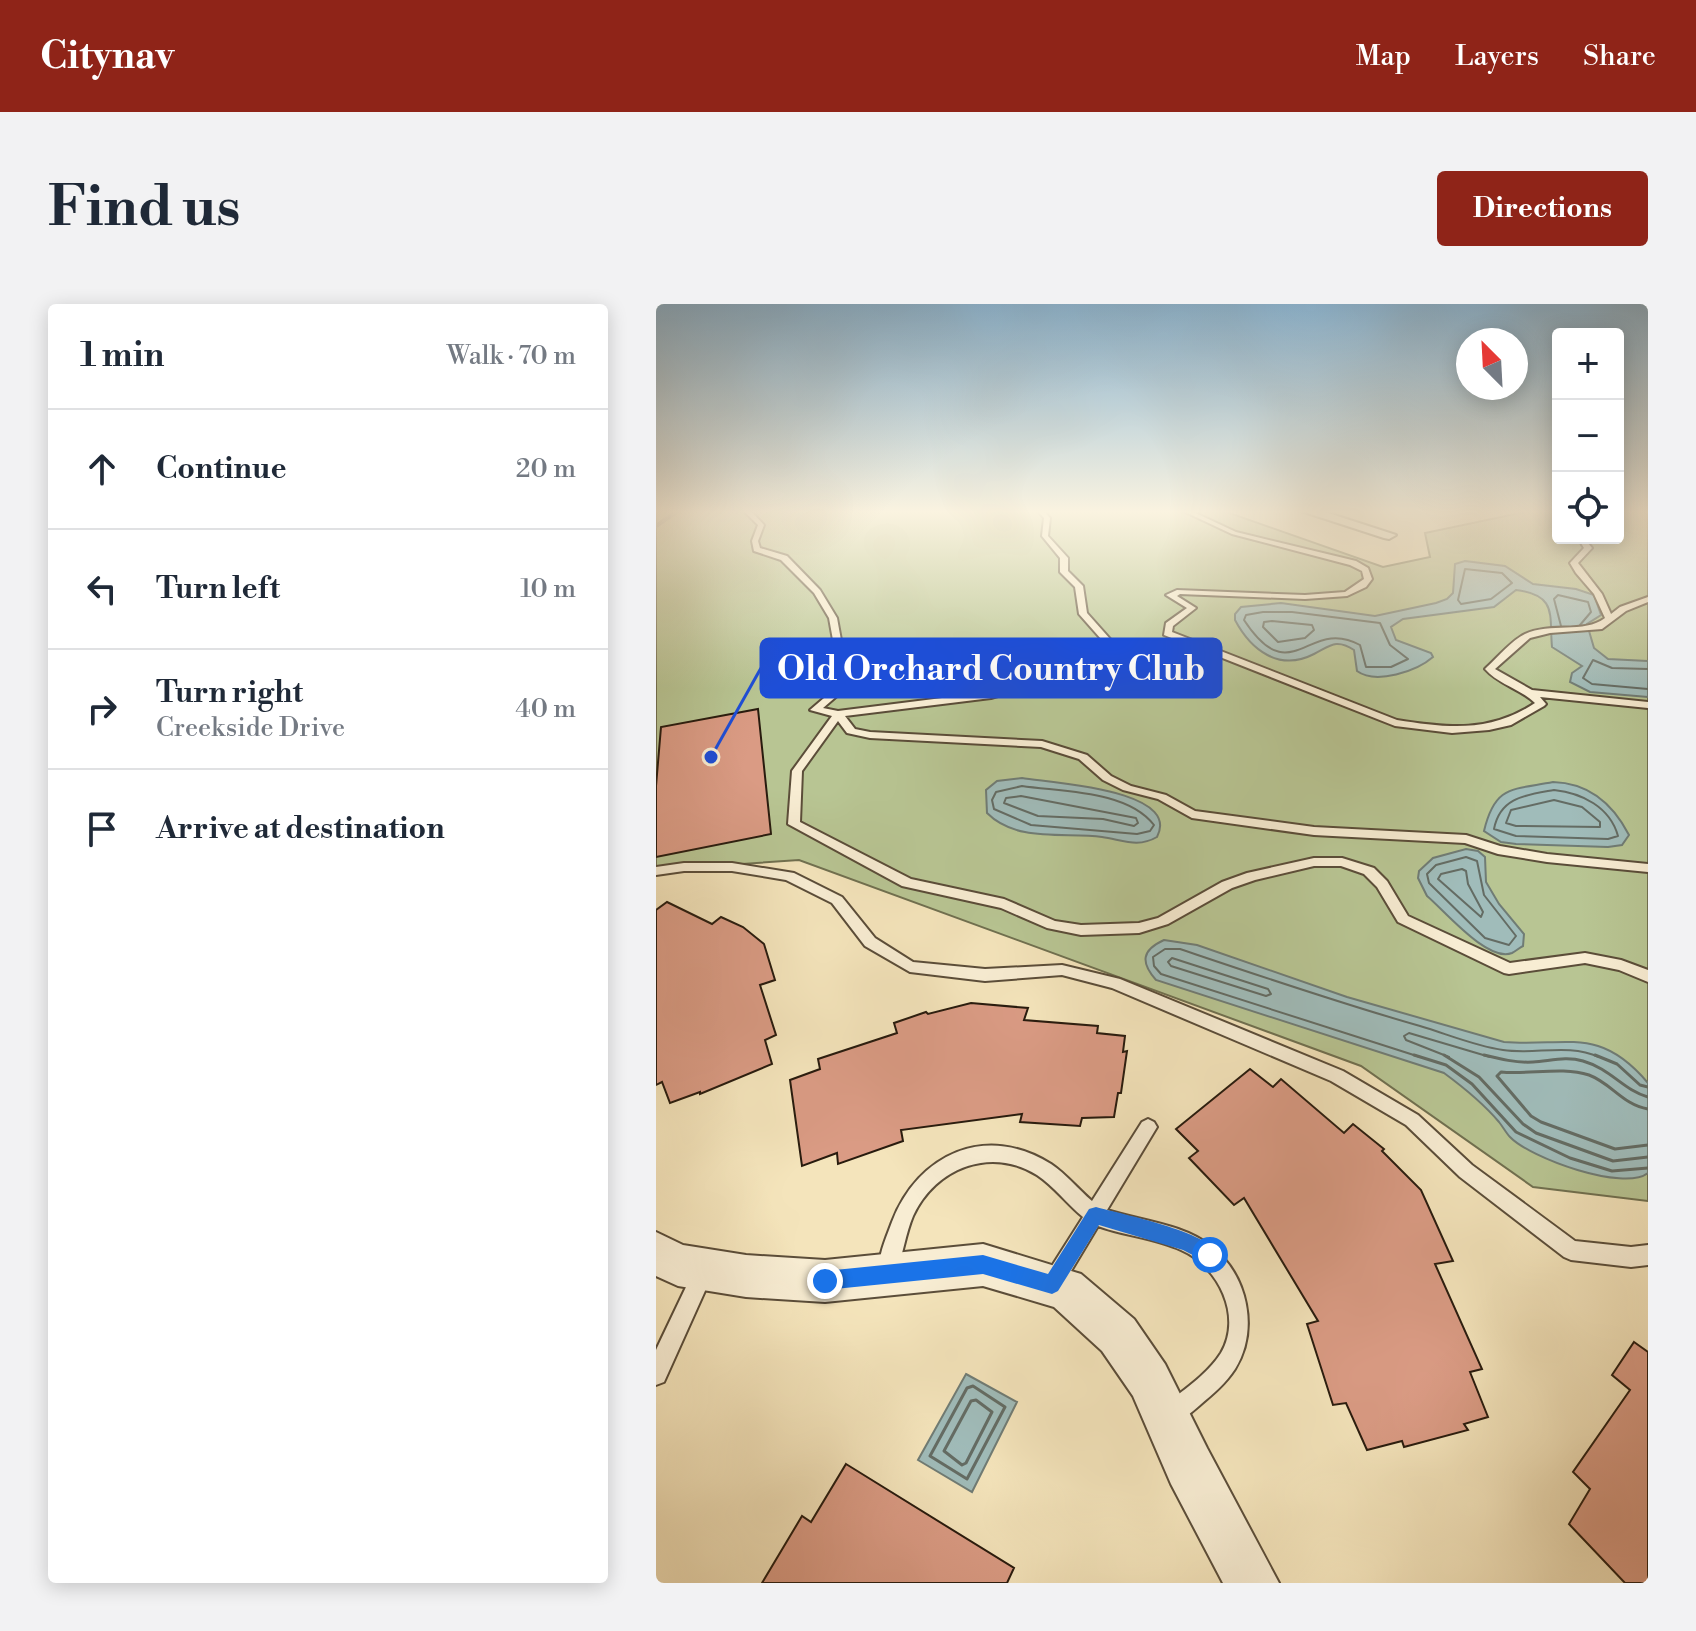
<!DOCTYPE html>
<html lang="en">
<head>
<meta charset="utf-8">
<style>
  :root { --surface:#fff; --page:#f2f2f3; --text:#1f2937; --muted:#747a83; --line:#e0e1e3; --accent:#8f2418 }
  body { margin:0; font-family:"Libre Bodoni",serif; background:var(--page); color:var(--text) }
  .controls { position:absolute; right:24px; top:24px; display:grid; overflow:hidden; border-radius:8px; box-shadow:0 4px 20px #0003 }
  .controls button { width:72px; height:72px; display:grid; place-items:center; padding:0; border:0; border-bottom:2px solid var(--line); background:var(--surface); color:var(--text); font:40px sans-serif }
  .compass { position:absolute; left:800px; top:24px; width:72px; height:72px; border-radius:50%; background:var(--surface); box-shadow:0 4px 20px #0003; rotate:336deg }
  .stop { position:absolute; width:24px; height:24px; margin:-18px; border:6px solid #1a73e8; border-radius:50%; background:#fff }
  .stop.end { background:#1a73e8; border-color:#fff; box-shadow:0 2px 8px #0008 }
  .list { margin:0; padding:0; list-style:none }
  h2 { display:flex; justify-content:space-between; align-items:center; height:104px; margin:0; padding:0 32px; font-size:34px }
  h2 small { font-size:26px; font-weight:400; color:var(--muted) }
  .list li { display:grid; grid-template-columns:52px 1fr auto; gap:24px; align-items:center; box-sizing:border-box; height:120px; padding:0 32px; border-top:2px solid var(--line) }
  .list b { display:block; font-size:30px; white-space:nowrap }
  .list p { margin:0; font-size:26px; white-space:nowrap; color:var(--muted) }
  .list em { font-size:26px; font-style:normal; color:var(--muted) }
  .icon { flex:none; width:44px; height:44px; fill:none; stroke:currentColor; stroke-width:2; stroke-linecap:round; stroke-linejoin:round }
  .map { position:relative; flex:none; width:992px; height:1279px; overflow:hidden; border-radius:8px }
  header { display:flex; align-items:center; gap:48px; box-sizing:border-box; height:112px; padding:0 40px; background:var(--accent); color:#fff }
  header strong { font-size:38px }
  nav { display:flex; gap:44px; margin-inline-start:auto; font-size:28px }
  .intro { display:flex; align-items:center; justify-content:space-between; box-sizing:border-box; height:192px; padding:0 48px }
  h1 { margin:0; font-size:56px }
  .button { padding:20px 36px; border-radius:8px; background:var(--accent); color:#fff; font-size:28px; font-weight:700 }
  main { display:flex; gap:48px; padding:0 48px }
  aside { flex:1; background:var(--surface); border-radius:8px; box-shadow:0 4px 20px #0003 }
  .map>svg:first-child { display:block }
  .green { fill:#b8c593; stroke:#707050; stroke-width:2 }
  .water { fill:#a0bcba; stroke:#707c75; stroke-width:2 }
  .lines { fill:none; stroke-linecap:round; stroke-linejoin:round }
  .shore-far1 { stroke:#646c64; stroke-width:2 }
  .shore { stroke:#646c64; stroke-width:3 }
  .stream { stroke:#707c75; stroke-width:4 }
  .building { fill:#da9b84; stroke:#281b0e; stroke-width:2 }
  .service-casing { stroke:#5b4d39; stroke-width:4 }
  .minor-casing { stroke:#5b4d39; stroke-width:4 }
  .service { fill:#f8edd3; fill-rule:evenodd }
  .minor { fill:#f8edd3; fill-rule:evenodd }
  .route { fill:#1a73e8 }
  .leader { fill:none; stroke:#1d4ed8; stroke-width:3 }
  .callout-dot { fill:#1d4ed8; stroke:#f8edd3; stroke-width:3 }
  .callout { fill:#1d4ed8; stroke:#1d4ed8; stroke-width:3 }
  .callout-label { font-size:34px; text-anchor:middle; font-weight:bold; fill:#fff }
</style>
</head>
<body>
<header>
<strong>Citynav</strong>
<nav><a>Map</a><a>Layers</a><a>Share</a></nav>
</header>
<div class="intro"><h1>Find us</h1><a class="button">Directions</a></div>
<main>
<aside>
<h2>1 min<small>Walk · 70 m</small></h2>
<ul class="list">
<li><svg class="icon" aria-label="ahead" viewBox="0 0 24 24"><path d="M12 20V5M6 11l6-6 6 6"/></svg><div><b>Continue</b></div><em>20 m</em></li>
<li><svg class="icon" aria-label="left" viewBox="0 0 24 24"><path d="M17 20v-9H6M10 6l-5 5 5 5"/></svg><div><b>Turn left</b></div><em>10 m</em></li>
<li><svg class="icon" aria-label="right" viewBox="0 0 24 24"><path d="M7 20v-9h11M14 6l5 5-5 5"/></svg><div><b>Turn right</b><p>Creekside Drive</p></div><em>40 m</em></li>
<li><svg class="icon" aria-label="arrive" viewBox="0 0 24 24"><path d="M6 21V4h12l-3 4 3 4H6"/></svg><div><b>Arrive at destination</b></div></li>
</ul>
</aside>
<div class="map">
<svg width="992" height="1279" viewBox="0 0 992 1279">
  <rect width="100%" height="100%" fill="#f4e4bb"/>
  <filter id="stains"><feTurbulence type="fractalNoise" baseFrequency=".0025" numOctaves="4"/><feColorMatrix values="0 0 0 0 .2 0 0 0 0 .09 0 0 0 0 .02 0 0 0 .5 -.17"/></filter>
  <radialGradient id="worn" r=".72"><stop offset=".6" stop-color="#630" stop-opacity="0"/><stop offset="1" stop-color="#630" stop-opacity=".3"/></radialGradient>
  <path class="green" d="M0,206H565L727,263L774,253L769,229L878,206H902V234H962V206H992V897L877,883L705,762L143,556L0,566Z"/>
  <path class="water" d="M809,257L849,262L877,280L920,285L938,291L945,311L931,320L938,344L952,355L992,357V393L934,388L914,378L916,369L926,362L896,343C893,312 902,291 860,286L838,303L747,315L735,323L740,336L775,349L777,353C761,367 720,381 701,367L698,346C680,334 674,342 658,350C623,368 595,346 579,316V310L585,303L625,299L719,312L780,299L791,295L797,289L799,260Z
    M366,474C394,479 526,485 501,533C482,544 467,536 446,533C409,528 361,539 331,509L330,486L341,477Z
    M897,478C933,479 957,500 973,531L966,541L952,543L860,540L845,538L828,527C839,481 856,486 897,478Z
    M810,545L822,547L829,553L830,578L843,600L868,630L867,642C863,644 860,647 856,649C832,659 788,606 771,592L762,574L763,567L777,554Z
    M508,636L541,641L691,693L848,738C911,743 943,721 992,779V869C968,888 874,854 854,833C850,829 847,823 843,818C827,799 807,783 788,769L500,676C484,658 486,646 508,636Z
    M310,1070L361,1098L316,1188L262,1156Z"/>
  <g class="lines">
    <path class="shore-far1" d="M809,265L846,269L856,279L835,295L805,300L802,296Z
      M607,308H636L724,319L734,341L752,355L735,363H710L704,341C652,312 636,389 588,316L590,311Z
      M616,317L656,321L658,326L649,334L622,338L607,323L608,318Z
      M905,322L898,295L902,291L932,298L935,308L924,321
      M992,365L956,364L937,356L927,374L936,380L992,385
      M366,482C406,488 471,486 498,521L494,527L481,530L375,521L338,505L336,496L340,488Z
      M898,486C926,489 954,503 962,532L952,535L860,532L838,525C844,493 870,491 898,486Z
      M365,492L480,514L482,519L478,522L447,515L382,512L348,499L350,494Z
      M898,496L926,503L944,518V523L860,522L850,519L855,506Z
      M810,553L821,557L828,591L860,632L853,641L829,634L773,579L771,570L780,561Z
      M806,565L810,567L812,580L827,608L825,613L782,575L785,570Z
      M516,654L612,685L615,690L610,692L515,662L512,658Z
      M764,753L505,670L498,662L497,653L509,645H524C604,672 683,699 764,722C791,730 819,742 847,746C880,751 911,739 943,753
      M793,753L750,736L748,732L753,729L834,753"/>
    <path class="shore" d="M758,751L790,761L816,780L860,828L914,854L956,867L992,864
      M788,751L823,773L867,820L880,829L957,857L992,853
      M828,751C844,755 860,759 877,758C894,757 910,752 927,757C955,765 967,786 992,793
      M939,751L961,760L984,781L992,783
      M992,805C967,801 955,779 933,771C906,762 873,771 845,768L841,772L875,812L885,818L959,845L992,841
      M317,1082L349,1103L311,1175L274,1152L311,1084Z
      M320,1096L336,1108L310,1159L306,1161L288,1147L315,1097Z"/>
    <path class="stream" d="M0,222L23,206"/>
  </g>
  <path class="building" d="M102,405L115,530L0,553V482L5,423Z
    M11,598L56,620L65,613L87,623L108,640L119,676L104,681L120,731L109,736L116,760L44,790V788L14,799L6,778L0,781V606Z
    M315,699L372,704L368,716L442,722L441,729L469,732L467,748L471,747L465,789H462L458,813L426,814L424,822L364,818L366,810L245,826L247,837L182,860L181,849L146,862L134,776L164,765L162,755L241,729L238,719L270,708L272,710Z
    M594,765L617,783L625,775L688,829L697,820L728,845L726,847L765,886L797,957L779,960L826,1065L814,1068L832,1113L808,1120L812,1126L748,1143L746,1137L711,1146L690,1099L677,1101L651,1020L662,1017L588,894L578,901L533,854L542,847L520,825Z
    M978,1038L992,1048V1279H969L913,1220L934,1185L917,1168L974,1086L956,1071Z
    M190,1160L358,1264L351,1279H106L146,1212L155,1218Z"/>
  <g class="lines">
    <g class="service-casing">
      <path id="service" d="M87,206H94L108,221L102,237L104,244L131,252L164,286L181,314L187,347L202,366L196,379L167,404L182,407L334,388L392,372L453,344L423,310L419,283L404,268V254L386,232L388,214L381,206H387L394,214L392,232L412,254V267L427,282L431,309L463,345L398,376L335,394L189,412L199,425L214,428L386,437L431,451L455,472L475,482L510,491L539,507L658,523L810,531L844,542L891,550L992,560V568L891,558L842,550L809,539L658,531L536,514L502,495L467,486L447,476L423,455L385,443L214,434L191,429L182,417L146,467L144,518L255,575L348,595L399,617L425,621L483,619L502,614L566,578L591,569L658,554H686L718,564L731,577L752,612L854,659L929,649L965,656L992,666V678L963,666L929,659L853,670L848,669L742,618L721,583L708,570L685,562H658L599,576L576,584L512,620L483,629L425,631L391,624L345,604L246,582L132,520L136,467L176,412L154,406L189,376L192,366L179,347L173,314L158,289L125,256L98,247L96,237L102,221Z
        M525,206H533L580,228L700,257L712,264L716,275L710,283L691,292L649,295L524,290L521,292L540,304L517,322L516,328L741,416C792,424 834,429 879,399C865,385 843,381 829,365L831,363C842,353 856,336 869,330C894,318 928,330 949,314L938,290L920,269L914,259L928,244L922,234H928L936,244L922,259L946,290L955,310L964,303L992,293V298L970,307L946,325L894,329L874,334L839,365L876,386L992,398V404L884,393L890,400L888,402L855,421L833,426L796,429L739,422L508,331L510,319L531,304L510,291L521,286L649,291L689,288L708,275L706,267L694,261L576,230Z
        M28,559H76L138,569L186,593L219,634L257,658L329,665L406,661L464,675L687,767L762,811L816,861L919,937L975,943L992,941V961L975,963L915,956L908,953L804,873L750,821L675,777L456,684L406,671L329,677L254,668L209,642L176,599L130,576L76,567H28L0,571V563Z
        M492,815L498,818L501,823L451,906C485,917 528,920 556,943C592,972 603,1026 579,1065C570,1079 557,1090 544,1101C535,1109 525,1117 514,1122L506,1119L503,1111L506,1103C526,1087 551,1071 565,1049C587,1012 562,962 525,946C499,934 469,932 442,922L403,987L396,990L389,987L386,980L389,973L427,913C411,900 398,882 381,871C335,842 279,864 257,912C249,931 247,952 239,971L232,974L225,971C219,957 231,932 236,918C262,850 330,819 395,860C410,870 422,885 436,897L486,818Z
        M47,959L54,962L57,969L8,1078L0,1081V1046L40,962Z"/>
    </g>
    <g class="minor-casing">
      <path id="minor" d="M642,206H663L740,231L733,235L728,234Z
        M0,928L27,941L90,951L169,956L327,940L425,970L478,1015L509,1060L551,1144L623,1279H567L515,1180L477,1092L446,1047L398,1003L327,982L169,998L90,993L22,982L0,972Z"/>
    </g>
    <use href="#service" class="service"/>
    <use href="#minor" class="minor"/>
  </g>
  <linearGradient id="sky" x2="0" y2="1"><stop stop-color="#8bb7d6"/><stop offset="0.54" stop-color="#faf3e0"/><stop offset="1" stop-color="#faf3e0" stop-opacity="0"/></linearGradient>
  <rect width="992" height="385" fill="url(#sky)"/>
  <path class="route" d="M440,903C465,910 554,928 563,951L561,958L554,960L527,946L443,921L402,987L396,990L327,970L169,986L163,983L160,977L163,970L169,967L327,951L392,970L433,905Z"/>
  <path class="leader" d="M55 453L105 364"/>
  <circle class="callout-dot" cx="55" cy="453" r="8"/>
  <rect class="callout" x="105" y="335" width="460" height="58" rx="8"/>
  <g class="callout-label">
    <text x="335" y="376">Old Orchard Country Club</text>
  </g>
  <rect width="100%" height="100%" filter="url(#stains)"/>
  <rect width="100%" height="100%" fill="url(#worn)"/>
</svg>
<div class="controls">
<button>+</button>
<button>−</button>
<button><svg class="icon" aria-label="locate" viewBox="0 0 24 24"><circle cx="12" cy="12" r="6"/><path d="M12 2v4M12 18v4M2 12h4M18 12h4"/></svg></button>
</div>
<svg class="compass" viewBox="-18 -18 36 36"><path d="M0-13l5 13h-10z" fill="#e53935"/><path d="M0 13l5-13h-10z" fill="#747a83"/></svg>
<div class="stop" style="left:554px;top:951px"></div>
<div class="stop end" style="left:169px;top:977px"></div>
</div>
</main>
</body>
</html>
